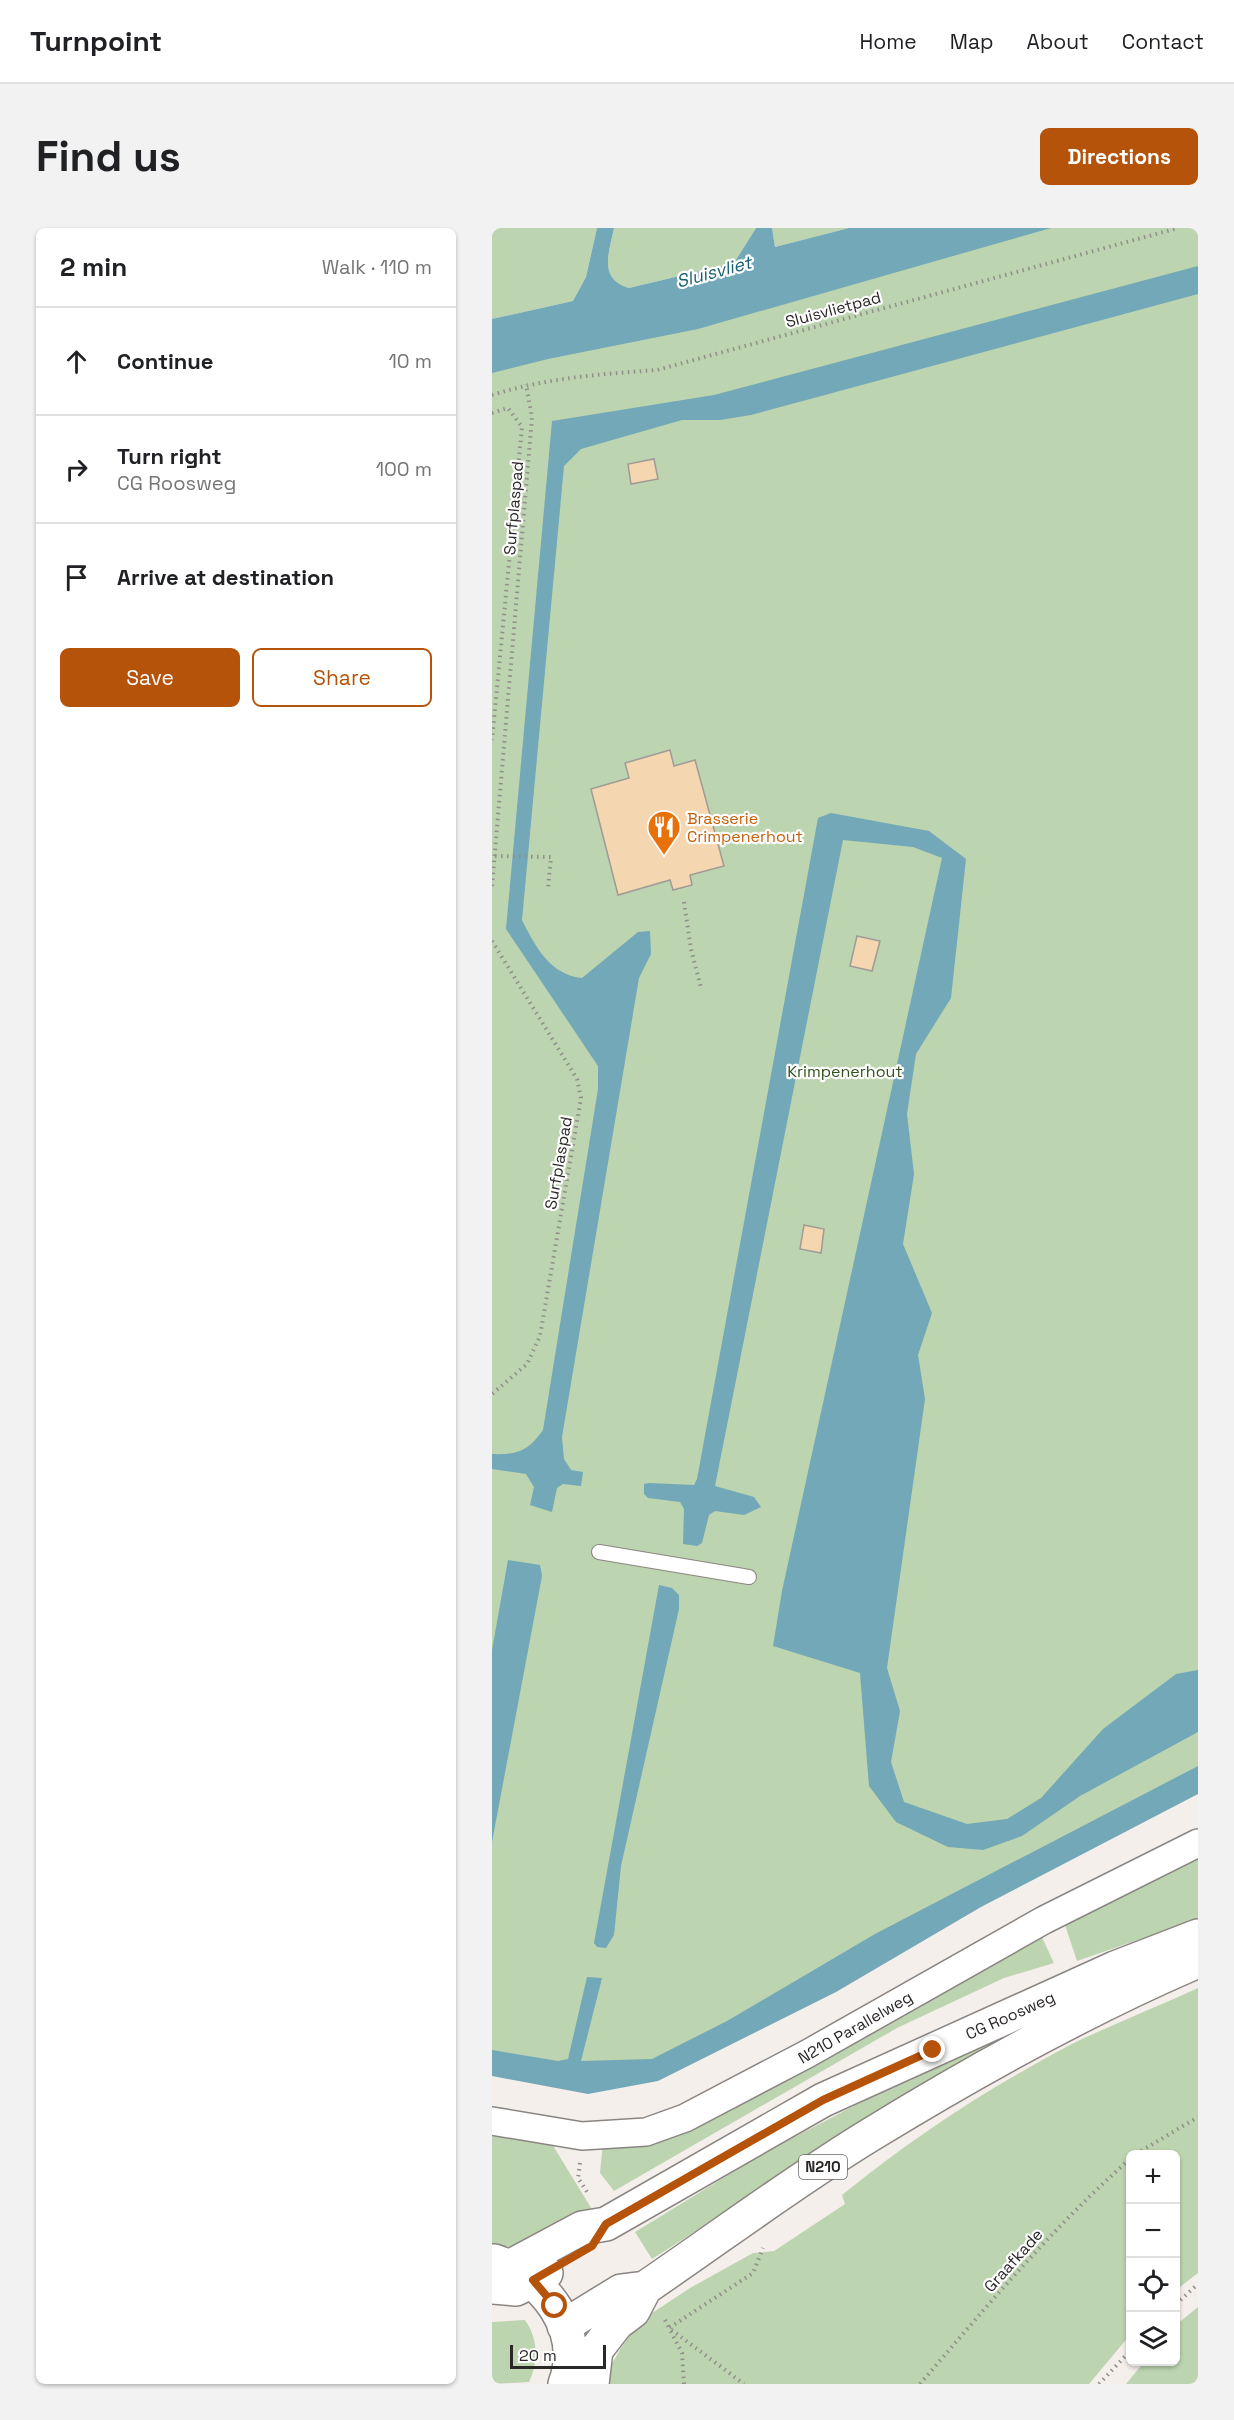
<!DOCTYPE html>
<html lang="en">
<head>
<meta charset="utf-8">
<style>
  :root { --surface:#fff; --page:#f2f2f2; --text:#202124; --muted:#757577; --line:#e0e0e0; --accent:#b45309 }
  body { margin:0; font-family:"Space Grotesk",sans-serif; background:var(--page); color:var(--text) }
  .controls { position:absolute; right:18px; bottom:18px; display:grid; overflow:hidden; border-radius:9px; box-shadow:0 2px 4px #0004 }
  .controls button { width:54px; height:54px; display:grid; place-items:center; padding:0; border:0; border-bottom:2px solid var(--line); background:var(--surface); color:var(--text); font:30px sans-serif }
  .scale { position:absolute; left:18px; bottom:15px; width:96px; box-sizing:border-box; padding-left:6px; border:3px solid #2a2827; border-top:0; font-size:16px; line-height:21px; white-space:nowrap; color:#2a2827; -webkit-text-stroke:4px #fefdfd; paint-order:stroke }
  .stop { position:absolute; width:18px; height:18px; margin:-14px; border:4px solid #b45309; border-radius:50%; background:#fff }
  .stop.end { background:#b45309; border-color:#fff; box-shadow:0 2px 6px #0008 }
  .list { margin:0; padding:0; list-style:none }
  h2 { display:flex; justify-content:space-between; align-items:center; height:78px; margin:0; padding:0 24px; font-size:26px }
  h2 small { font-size:20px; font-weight:400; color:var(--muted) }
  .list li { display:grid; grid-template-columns:39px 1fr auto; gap:18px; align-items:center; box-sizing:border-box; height:108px; padding:0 24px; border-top:2px solid var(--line) }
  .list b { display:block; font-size:22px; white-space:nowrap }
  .list p { margin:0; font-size:20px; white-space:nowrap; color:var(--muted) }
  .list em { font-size:20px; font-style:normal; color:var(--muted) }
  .actions { display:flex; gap:12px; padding:18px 24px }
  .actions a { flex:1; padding:14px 0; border:2px solid var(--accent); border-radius:9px; text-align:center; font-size:21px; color:var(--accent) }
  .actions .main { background:var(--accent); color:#fff }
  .icon { flex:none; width:33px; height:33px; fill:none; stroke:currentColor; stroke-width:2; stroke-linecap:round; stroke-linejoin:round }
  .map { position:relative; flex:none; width:706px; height:2156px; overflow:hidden; border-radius:9px }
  header { display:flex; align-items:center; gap:36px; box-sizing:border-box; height:84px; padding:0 30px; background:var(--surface); border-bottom:2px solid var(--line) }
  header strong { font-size:28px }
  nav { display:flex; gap:33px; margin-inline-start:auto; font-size:21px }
  .intro { display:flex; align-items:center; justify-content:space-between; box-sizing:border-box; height:144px; padding:0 36px }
  h1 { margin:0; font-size:42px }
  .button { padding:15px 27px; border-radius:9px; background:var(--accent); color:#fff; font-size:21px; font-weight:700 }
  main { display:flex; gap:36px; padding:0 36px }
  aside { flex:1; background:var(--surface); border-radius:9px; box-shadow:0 2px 4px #0004 }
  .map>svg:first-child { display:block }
  .green { fill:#bcd4af }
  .water { fill:#72a8b7 }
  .building { fill:#f4d6b0; stroke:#9f9b97; stroke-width:1.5 }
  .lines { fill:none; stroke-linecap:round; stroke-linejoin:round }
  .service-casing { stroke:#8b8582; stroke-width:16 }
  .minor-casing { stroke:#8b8582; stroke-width:30 }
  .primary-casing { stroke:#8b8582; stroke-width:36 }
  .path { stroke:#928e8c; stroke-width:4; stroke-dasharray:1.5 4.5; stroke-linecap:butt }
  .service { stroke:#fff; stroke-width:14 }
  .minor { stroke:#fff; stroke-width:27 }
  .primary { stroke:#fff; stroke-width:33 }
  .route { stroke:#b45309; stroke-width:8 }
  .labels { text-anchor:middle; stroke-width:4.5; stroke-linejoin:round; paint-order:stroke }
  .shield { fill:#fefdfd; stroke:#6a6867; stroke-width:1.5 }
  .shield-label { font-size:15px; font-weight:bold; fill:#2a2827 }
  .street-label { font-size:16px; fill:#2a2827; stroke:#fefdfd }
  .food-label { font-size:16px; fill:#c56008; stroke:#fefdfd; text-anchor:start }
  .park-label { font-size:16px; fill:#30511a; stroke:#fefdfd }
  .water-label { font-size:18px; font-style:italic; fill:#196071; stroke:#fefdfd }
</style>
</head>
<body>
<header>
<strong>Turnpoint</strong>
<nav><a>Home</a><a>Map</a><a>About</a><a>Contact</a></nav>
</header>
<div class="intro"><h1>Find us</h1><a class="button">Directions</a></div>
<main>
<aside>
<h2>2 min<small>Walk · 110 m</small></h2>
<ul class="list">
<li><svg class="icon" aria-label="ahead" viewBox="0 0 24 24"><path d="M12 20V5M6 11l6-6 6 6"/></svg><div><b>Continue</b></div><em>10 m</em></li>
<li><svg class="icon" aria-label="right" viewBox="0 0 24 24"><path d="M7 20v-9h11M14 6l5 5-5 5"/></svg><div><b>Turn right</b><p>CG Roosweg</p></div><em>100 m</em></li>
<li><svg class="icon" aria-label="arrive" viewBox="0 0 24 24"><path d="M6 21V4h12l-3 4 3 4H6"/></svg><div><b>Arrive at destination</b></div></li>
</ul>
<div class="actions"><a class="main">Save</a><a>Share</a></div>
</aside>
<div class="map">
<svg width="706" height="2156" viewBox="0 0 706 2156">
  <rect width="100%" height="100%" fill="#f5efec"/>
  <path class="green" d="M0,0H105L94,49L81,73L0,91Z
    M122,0H264L242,35L137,60C106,51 117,25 122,0Z
    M280,0H357L283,19Z
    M488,0H706V1557L218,1815L113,1851L0,1839V130Z
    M706,1627V1691L585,1733L573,1697Z
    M548,1705L562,1735L512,1750L405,1800L122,1963L108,1945L111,1914L149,1909Z
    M691,1728L337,1918L160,2031L143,2004L272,1925L463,1825Z
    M706,1760V2045L684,2062V1926H638V2107L597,2156H113L117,2141L129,2120L148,2093L198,2060L261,2025L282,2023L353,1976L350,1967C421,1909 495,1861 576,1818C618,1797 663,1780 706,1760Z
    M0,1907L60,1916L101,1983L23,2018H0Z
    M706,2079V2156H634L652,2134H684V2097Z
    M33,2092C46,2110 47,2134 37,2154L0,2156V2094Z"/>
  <path class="water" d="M105,0H122C117,25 106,51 137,60L242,35L264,0H280L283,19L357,0H559L206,101L56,131L0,145V91L81,73L94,49Z
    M706,38V66L259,187L228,192H190L89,221L72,238L30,692C43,718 58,747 90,750L146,704L158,703L159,726L147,750L70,1209L72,1231L79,1242L91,1244L89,1258L71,1256L65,1260L60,1284L38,1277L42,1259L34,1246L0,1241V1226C26,1227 36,1223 51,1202L106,861V838L14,701L60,193L222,167Z
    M339,585L437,603L474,631L459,770L424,826L415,886L422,946L411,1016L440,1085L426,1127L433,1171L395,1440L408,1483L399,1534L412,1574L475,1596L515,1591L549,1570L611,1501L684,1446L706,1442V1504L588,1568L530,1608L491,1622L456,1619L404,1594L377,1558L368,1445L281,1418L290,1363L450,630L421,619L351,612L223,1258L262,1269L269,1279L252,1287L223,1283L217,1287L210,1315L205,1318L191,1316L192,1281L188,1274L156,1270L152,1266V1256L157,1255L202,1257L205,1251L326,590Z
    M16,1332L48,1337L50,1348L0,1614V1422Z
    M167,1357L180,1360L187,1367V1381L129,1638L122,1707L114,1720L105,1719L102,1715Z
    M706,1538V1566L489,1679L344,1764L166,1853L96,1866L0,1848V1822L66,1833L76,1831L95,1749L110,1750L89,1833L160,1831L235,1793L383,1706Z"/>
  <path class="building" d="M162,231L166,251L139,256L136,236Z
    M178,522L182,538L203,532L232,638L198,647L200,657L181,662L178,652L126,667L99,561L137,550L133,535Z
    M365,708L388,713L380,743L358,738Z
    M312,997L332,1001L329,1025L308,1021Z"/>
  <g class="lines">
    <g class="service-casing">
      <path id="service" d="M107,1324L257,1349"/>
    </g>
    <g class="minor-casing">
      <path id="minor" d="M0,1893L90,1908L154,1904L193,1890L315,1826L552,1692L706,1615"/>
    </g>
    <g class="primary-casing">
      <path id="primary" d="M2,2033C52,2049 93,2102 73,2156
        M19,2038L90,2000L114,1996L331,1872L623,1740L706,1708
        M0,2059L24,2061L54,2045
        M72,2098L129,2063L153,2060C228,2009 301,1954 378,1907C484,1842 592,1782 706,1733
        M100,2156L104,2122L125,2095L141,2083L153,2060"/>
    </g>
    <path class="path" d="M0,167C54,150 109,146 165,142L686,0
      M0,185L16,180L30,199L0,512
      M3,628L59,629L56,660
      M0,658L40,190L34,156
      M192,674L199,721L209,760
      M0,713L85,851L89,870L48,1108L35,1136L0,1166
      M644,1926L706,1889
      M88,1935L86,1950L97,1967
      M684,2076L706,2056
      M173,2092L177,2100L252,2156
      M192,2156L190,2125L177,2100L261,2045L271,2020
      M428,2156C495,2078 561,1999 638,1931
      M607,2156L638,2123"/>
    <use href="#service" class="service"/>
    <use href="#minor" class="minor"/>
    <use href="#primary" class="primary"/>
  </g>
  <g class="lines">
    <path class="route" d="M63,2078L41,2052L100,2018L114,1996L331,1872L441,1822"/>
  </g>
  <defs>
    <g id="restaurant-pin" transform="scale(1.725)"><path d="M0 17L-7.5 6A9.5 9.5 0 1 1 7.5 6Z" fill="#e8710a" stroke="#fefdfd"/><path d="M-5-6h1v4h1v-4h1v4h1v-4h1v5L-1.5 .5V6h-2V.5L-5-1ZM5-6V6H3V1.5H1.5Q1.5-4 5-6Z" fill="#fff"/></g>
  </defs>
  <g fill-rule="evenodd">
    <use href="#restaurant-pin" x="172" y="599"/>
  </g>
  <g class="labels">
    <rect class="shield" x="307" y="1927" width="48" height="24" rx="4.5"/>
    <g class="shield-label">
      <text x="331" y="1944">N210</text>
    </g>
    <g class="street-label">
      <text transform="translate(341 81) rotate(-15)" y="6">Sluisvlietpad</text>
      <text transform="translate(21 280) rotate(-85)" y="6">Surfplaspad</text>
      <text transform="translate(66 935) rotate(-80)" y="6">Surfplaspad</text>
      <text transform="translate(518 1787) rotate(-24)" y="6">CG Roosweg</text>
      <text transform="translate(363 1799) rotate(-30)" y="6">N210 Parallelweg</text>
      <text transform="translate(521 2032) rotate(-48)" y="6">Graafkade</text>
    </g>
    <g class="food-label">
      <text x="195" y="596">Brasserie<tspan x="195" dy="18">Crimpenerhout</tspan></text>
    </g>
    <g class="park-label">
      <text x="353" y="849">Krimpenerhout</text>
    </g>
    <g class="water-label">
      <text transform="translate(222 44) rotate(-15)" y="6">Sluisvliet</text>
    </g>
  </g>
</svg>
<div class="controls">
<button>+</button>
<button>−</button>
<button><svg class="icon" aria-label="locate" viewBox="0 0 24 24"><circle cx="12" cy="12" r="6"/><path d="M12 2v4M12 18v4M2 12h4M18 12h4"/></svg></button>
<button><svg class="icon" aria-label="layers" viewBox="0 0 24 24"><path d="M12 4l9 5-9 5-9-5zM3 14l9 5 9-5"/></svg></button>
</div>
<div class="scale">20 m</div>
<div class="stop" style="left:63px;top:2078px"></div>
<div class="stop end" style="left:441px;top:1822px"></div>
</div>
</main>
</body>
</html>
